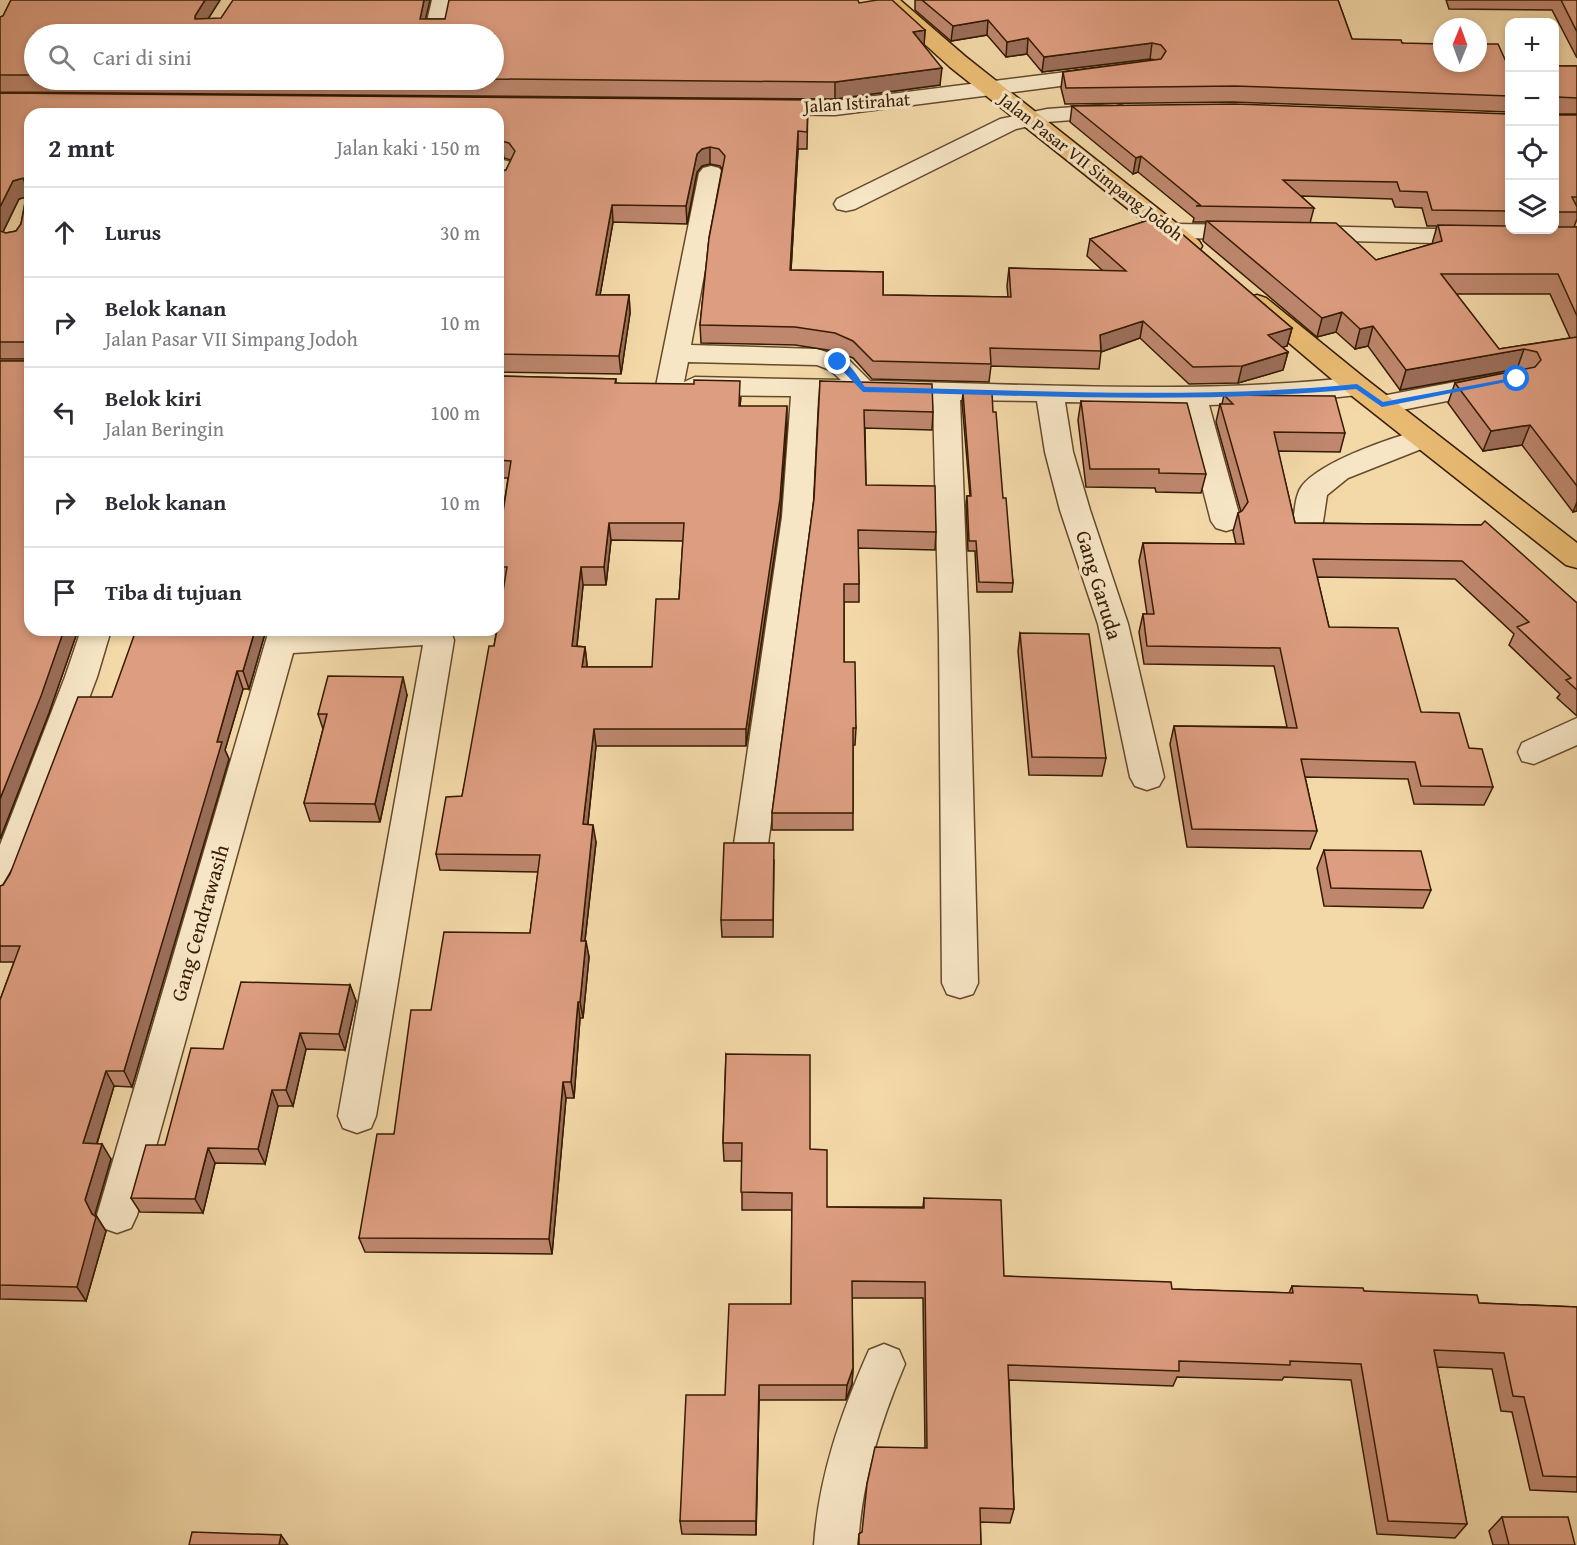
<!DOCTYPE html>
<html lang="id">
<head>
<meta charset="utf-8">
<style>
  :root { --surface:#fff; --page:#f2f2f3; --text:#2b2b33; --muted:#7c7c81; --line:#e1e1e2 }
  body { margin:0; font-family:"Gentium Book Plus",serif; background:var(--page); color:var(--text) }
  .controls { position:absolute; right:18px; top:18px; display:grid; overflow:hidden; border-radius:12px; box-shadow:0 3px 9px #0003 }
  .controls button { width:54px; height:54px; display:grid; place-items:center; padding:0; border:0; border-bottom:2px solid var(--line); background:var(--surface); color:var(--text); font:30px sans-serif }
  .compass { position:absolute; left:1433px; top:18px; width:54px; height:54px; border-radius:50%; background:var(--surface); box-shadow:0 3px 9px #0003; rotate:1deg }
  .stop { position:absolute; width:18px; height:18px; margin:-14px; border:4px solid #1a73e8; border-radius:50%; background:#fff }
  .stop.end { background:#1a73e8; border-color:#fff; box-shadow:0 2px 6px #0008 }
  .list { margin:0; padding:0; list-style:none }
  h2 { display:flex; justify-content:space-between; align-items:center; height:78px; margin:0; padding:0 24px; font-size:26px }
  h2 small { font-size:20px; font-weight:400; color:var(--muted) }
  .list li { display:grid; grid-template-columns:39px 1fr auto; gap:18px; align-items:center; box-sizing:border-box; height:90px; padding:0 24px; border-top:2px solid var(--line) }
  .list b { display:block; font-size:22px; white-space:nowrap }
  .list p { margin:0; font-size:20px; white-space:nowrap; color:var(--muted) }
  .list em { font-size:20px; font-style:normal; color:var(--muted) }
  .icon { flex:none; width:33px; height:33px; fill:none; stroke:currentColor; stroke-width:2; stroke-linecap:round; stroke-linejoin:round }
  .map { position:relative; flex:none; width:1577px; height:1545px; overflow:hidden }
  .search { position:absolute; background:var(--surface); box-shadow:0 3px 9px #0003; left:24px; top:24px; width:480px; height:66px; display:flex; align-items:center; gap:15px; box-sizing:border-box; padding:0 21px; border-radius:33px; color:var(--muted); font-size:22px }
  .panel { position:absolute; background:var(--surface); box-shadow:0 3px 9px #0003; left:24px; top:108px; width:480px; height:528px; border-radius:18px }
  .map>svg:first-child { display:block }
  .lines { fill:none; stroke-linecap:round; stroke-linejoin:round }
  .minor-casing { stroke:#654a2b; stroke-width:3 }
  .major-casing { stroke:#361b01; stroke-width:3 }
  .minor { fill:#f7e6c6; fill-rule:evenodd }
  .major { fill:#eabc74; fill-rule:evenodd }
  .wall { fill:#be876e; stroke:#361b01; stroke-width:1.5; fill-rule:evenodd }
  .shaded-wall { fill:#9b6e5a; stroke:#361b01; stroke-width:1.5 }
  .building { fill:#dd9d80; stroke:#361b01; stroke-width:1.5; fill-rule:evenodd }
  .route { fill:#1a73e8 }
  .labels { text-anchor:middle; stroke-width:6; stroke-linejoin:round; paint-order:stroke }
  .far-street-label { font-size:18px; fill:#361b01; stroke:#f7e6c6 }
  .street-label { font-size:21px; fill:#361b01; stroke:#f7e6c6 }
</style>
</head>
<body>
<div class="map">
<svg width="1577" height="1545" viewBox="0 0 1577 1545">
  <rect width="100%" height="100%" fill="#f3d8a8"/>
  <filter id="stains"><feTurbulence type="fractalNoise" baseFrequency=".00333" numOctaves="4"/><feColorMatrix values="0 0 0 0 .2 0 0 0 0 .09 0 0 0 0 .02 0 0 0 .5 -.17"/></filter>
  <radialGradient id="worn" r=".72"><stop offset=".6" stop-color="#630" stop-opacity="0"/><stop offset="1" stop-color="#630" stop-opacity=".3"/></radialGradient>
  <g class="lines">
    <g class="minor-casing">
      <path id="minor" d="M432,0H454L446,34H424Z
        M1106,67L1114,69L1117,74L1114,79L835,115L764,114L756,112L753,107L756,102L764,100L835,101Z
        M177,80H199L185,114H163Z
        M1115,104L1123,106L1126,111L1123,116L1047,122L1016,129L855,209L846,211L837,209L834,204L837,199L1000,119L1047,109Z
        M503,160L511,162L515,167L506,186L498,188V161Z
        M711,166L719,168L723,173L691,345L817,349L848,359L870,381C1032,384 1196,395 1357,377L1367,380L1371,386L1367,392L1357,395L1293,402L1209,405L1241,521L1236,528L1226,531L1216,528L1211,521L1181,404L1065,402L1073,452L1090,510L1128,624L1164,777L1159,786L1147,790L1135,786L1130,777L1098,624L1060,510L1045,452L1037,401L960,400L969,635L978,983L973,994L960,998L947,994L942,983L939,635L933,399L818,397L812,517L768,844L763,854L751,857L739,854L734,844L782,517L791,396L695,395L685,392L682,388L680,392L670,395L660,392L656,386L699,173L703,168ZM688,362L817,365L830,370L841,380L695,377L684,382Z
        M1173,224L1248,225L1257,227L1260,232L1257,237L1248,239L1173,238L1164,236L1161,231L1164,226Z
        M1303,226L1479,230L1488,232L1491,237L1488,242L1479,244L1303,240L1294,238L1291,233L1294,228Z
        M1497,374L1507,377L1511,383L1507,389L1382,414L1372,411L1368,405L1372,399L1382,396Z
        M1424,429L1434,432L1438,438L1434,444L1348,478L1327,495L1323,522L1318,529L1308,532L1298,529L1293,522C1295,511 1295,495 1302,486C1321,461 1393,437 1424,429Z
        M81,630H111L97,677L17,890L12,900L0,904V845L65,677Z
        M269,630H450L454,640L376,1116L371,1128L357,1133L343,1128L338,1116L423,645L293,653L137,1215L131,1228L117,1233L103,1228L97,1215Z
        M1577,718V745L1534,764L1522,761L1518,752L1522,743Z
        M884,1344L899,1350L905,1364C880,1423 862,1481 858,1545H814C819,1475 841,1413 869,1350Z"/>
    </g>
    <g class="major-casing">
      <path id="major" d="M876,0H900L966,57L1199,241L1202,246L1199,251L1190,253L1181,251L950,67Z
        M1257,295L1266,298L1367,380L1577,543V568L1566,565L1347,392L1248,308L1244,303L1248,298Z"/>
    </g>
    <use href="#minor" class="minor"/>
    <use href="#major" class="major"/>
  </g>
  <path class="wall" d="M11,0H220L208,19H445L859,3L925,30L924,45L940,85L835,99L0,92V17L3,16ZM34,34H494V80H34Z
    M915,0H1338L1352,39L1402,43L1509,66V112L1232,102L1065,104L1061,88L1063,72L1156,60L1150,59L1042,72L1027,54L1006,57L987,35L951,41L915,10Z
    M1446,0H1577V58L1552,10L1449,9Z
    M1554,66H1577V114H1558V115H1577V219L1574,227H1577V511L1573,512L1522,445L1483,451L1448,403L1455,383L1521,370L1517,369L1400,390L1368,346L1355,349L1336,332L1317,337L1203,241L1206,222H1193L1194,218L1138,172L1133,174L1070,122L1072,106L1509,114V230H1554ZM1301,196L1392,199L1395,207L1422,208L1427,226H1437L1432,244L1376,260L1310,223L1314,208ZM1456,294H1550L1570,338L1499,349Z
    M0,93L808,100L807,149H798L791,270L883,272V295L1008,297L1007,286L1009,268L1103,271L1087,256L1090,239L1161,216L1292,328L1287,346L1282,347L1288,352L1283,370L1238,383L1189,384L1140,338L1101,352L1099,369L991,366L989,382L872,379L853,358L834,351L795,345L701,343L700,325L709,238L722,169L720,166L710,164L702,166L697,172L687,224L613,222L600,295H629L630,313L621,374L498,372V172L506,170L511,160L504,158L498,159V114H30V630H78L49,713L0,839V361H25V359H0ZM26,197L21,224L16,231L6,233L3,232L19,199Z
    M498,376L616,379V383L741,398L740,406L787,423L780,517L746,746H596L588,824L596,842L585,941L589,957L583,1018H580L574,1098H566L552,1254L365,1252L359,1238L394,1134L431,1010L530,933L538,872L440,870L436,854L462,796L494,646L504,585H498V544L508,478H498ZM611,540L683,541L679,599L652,667H587L585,647L577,646L583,585H606Z
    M820,381L933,412L932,430L865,428L866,485L936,532L935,550L858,548L859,584V602H844V662L856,728L855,745H853V830H772V813L814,499Z
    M963,393L1003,498L1013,583L1012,592H977L975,551H968L966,505L967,496H970L962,402Z
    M1224,395L1345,433L1340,452L1278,451L1295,523L1481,525L1577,603V716L1557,698L1560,694L1509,645L1514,634L1455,579L1317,577L1329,627L1421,712L1469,748L1493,787L1484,805L1414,804L1408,779L1305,777L1317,831L1310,849L1187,847L1170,744L1174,726L1287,727L1274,666L1144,664L1139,632L1143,614H1147L1139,561L1143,543L1236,544L1233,531L1238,513L1241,512L1216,422L1220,404H1222Z
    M1081,401L1206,474L1201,493L1156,492L1155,488L1086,487L1078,420Z
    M266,630L249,689H243L225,750L229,759L132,1087L114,1086L97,1144L111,1159L95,1214L106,1231L86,1301L0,1299V1000L14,962H0V886L3,885L112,697Z
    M1020,633L1106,758L1102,776L1029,775L1018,651Z
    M407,695L380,822L310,821L304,803L323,729L318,714Z
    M1324,850L1431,890L1423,908L1324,906L1317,868Z
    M774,861L773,937H722L721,920Z
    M350,985L356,1001L345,1050L306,1049L293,1106H278L265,1164L215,1163L203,1213L140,1212L131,1198L165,1145L223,1049Z
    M726,1054L810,1149L827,1207H923L924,1198L1004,1276L1172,1289L1289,1293L1292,1286L1364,1291L1479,1303L1577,1307V1492L1530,1490L1512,1412L1501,1411L1492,1369L1437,1367L1467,1524L1455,1538L1377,1534L1351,1380L1284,1377L1282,1380L1177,1377L1173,1386L1009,1380L1014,1509L1010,1523L980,1522L981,1545H858L859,1534L862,1532L925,1448L923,1298H852L853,1368L852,1384L846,1400H759L756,1535L682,1534L680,1521L725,1395L791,1304L792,1210H742V1161H724L723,1143Z
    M1502,1517L1575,1545H1493L1489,1531Z"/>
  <path class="shaded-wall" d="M205,0H220L199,33L195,16Z
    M424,0H430L422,34L420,19Z
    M988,20L987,35L951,41L953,26Z
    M925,30L924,46L913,32Z
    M1028,38L1027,54L1006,57L1007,42Z
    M1152,43L1150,59L1042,72L1044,57Z
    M942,68L940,85L835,99V82Z
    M798,131V149L790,287V270Z
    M498,141H501L504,158L498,159Z
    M710,147V164L702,166L697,172L687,224L686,206L697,154L702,149Z
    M1141,156L1138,172L1133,174L1136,158Z
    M23,178L30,196L19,199L0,238V207L13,181Z
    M612,205L613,222L597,312L596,295Z
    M629,295L630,313L621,374L619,356Z
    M1342,312L1336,332L1317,337L1322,318Z
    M1143,321L1140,338L1101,352L1100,335Z
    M1373,326L1368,346L1355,349L1360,329Z
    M1292,328L1287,346L1263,353L1268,335Z
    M1524,349L1517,369L1400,390L1406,370Z
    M1288,352L1283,370L1238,383L1242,366Z
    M787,406V423L780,517L746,746V729Z
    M1530,425L1522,445L1483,451L1491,431Z
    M1577,502V511L1573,512Z
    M609,523L611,540L606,585L604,567Z
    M581,567L583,585L575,664L572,646Z
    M64,630H78L49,713L0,839V799Z
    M255,630H266L249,689L243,671Z
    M585,647L587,664L585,684L582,667Z
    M237,671L243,689L225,750L229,759L132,1087L124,1071Z
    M403,677L407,695L380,822L375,804Z
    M594,729L596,746L586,841L583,824Z
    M593,825L596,842L583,957L581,941Z
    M586,941L589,957L583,1018L580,1002Z
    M350,985L356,1001L345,1050L339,1034Z
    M578,1002L580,1018L574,1098L571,1082Z
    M300,1033L306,1049L293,1106L286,1090Z
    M106,1071L114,1086L92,1159L83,1143Z
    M563,1082L566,1098L552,1254L549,1239Z
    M272,1090L278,1106L265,1164L258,1149Z
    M102,1144L111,1159L95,1214L106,1231L86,1301L77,1287L92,1214L85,1200Z
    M208,1148L215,1163L203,1213L195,1199Z
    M853,1368L852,1384L846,1400L847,1385Z
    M759,1385V1400L756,1535V1521Z
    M281,1535L288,1545H279Z"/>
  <path class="building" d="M11,0H205L195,16V19L221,18L233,0H424L420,19H445L449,0H858L859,3L877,0H892L925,30L913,32L942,68L835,82L494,79V34H34V75H0V17L3,16Z
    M922,0H1338L1352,39L1401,40L1402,43L1442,44V63H1478V44H1498L1508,66H1509V96L1235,86L1066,88L1063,72L1161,59L1166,51L1161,45L1152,43L1044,57L1028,38L1007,42L988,20L953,26Z
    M1561,0H1577V32Z
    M1554,66H1577V98L1558,97V115H1577V197H1572L1577,207V212H1554Z
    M0,93L808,100L807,132L798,131L790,270L883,272V295L1011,297L1009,268L1126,271L1090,239L1161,216L1292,328L1268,335L1288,352L1242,366L1193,367L1143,321L1100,335L1101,351L990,348L991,364L873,361L853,341L835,333L795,327L700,325L709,238L725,156L719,149L710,147L702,149L697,154L686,206L612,205L596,295H629L619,356L498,354V172L506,170L515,151L509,143L501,141H498V114H30V630H64L41,696L0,799V361H25V342H0V231L6,233L16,231L21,224L26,199V181L23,178L13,181L0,207Z
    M1235,104L1509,114V211L1432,210L1427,192L1400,191L1397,182L1283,180L1314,208L1196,206L1200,205L1141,156L1136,158L1072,106Z
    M1207,221L1336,223L1376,260L1442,241L1438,225L1509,226V230H1554V227H1577V316L1558,274H1441L1499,349L1577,337V486L1530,425L1491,431L1455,383L1535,367L1541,360L1537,352L1524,349L1406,370L1373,326L1360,329L1342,312L1322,318Z
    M498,376L616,379L615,383L694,384V380L740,381L739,406H787L780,499L746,729H594L583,824L593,825L581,941H586L580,1002H578L571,1082H563L549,1239L359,1238L377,1134H394L411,1010H431L444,932L530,933L540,855L436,854L446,797L462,796L489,646H494L497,630H498V622L507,567H498V544L511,461L498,460ZM609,523H684L679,599H656L652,667H582L585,647L572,646L581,567H604Z
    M820,381L932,384L933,412L864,410L866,485L935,486L936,532L858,530L859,584H844V662H855L856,728H853V813H772L814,499Z
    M963,393H992L993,412H996L1003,498H1006L1013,583L979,582L976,541H969L967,496H971Z
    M1224,395L1335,396L1345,433L1274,432L1295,523L1481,525L1485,521L1577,603V690L1566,680L1571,678L1517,627L1529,622L1462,561L1313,559L1329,627L1398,628L1421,712L1459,713L1469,748L1482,749L1493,787L1421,786L1415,762L1301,759L1317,831L1192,829L1174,726L1297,728L1280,648L1147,646L1143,614H1154L1143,543L1244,544L1238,513L1242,511L1248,502L1220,404H1233Z
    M1081,401L1187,403L1206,474L1159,473V469H1090Z
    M136,630H255L243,671H237L217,742H222L124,1071H106L83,1143L102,1144L85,1200L92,1214L96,1217L77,1287L0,1285V1000L20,946H0V886L3,885L10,874L78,697H112Z
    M1020,633L1089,634L1106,758L1032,757Z
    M328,676L403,677L375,804L304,803L327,714H318Z
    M724,843H774L773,920H721Z
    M1324,850L1421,851L1431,890L1331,888Z
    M241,982L350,985L339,1034L300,1033L286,1090H272L258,1149L208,1148L195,1199L131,1198L146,1145H165L191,1048L223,1049Z
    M726,1054L810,1055V1149L827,1150V1207L924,1208V1198L1001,1200L1004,1276L1171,1282L1172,1289L1293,1293L1292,1286L1363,1288L1364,1291L1477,1295L1479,1303L1577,1307V1477L1543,1476L1524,1397L1513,1396L1504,1353L1434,1350L1467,1524L1388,1521L1361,1364L1290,1361V1365L1179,1361V1371L1008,1365L1014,1509L980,1508L981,1545H859V1534L862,1532L867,1484L875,1447L927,1448L925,1282L852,1281L853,1368L847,1385H759L756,1521H680L686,1395H725L729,1304H791L792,1193L741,1192L742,1143H723Z
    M1502,1517H1568L1575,1545H1509Z
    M192,1532L281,1535L279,1545H189Z"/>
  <path class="route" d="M835,360C849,359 858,377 865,387C1029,390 1194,400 1357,384L1383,402L1517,377L1521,379L1382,407L1356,389C1192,405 1027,395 863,392L835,363Z"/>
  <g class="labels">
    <g class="far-street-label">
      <text transform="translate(857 103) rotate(-4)" y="6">Jalan Istirahat</text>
      <text transform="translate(1091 167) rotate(38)" y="6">Jalan Pasar VII Simpang Jodoh</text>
    </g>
    <g class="street-label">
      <text transform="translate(1099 585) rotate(73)" y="7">Gang Garuda</text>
      <text transform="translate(200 923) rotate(-74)" y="7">Gang Cendrawasih</text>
    </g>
  </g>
  <rect width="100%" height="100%" filter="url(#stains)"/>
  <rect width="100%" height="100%" fill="url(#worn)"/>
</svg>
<div class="controls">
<button>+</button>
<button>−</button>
<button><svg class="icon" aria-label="locate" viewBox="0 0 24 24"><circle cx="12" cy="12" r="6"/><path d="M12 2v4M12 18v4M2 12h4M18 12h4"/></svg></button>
<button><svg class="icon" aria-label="layers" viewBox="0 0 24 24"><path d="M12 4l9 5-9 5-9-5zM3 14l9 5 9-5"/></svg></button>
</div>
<svg class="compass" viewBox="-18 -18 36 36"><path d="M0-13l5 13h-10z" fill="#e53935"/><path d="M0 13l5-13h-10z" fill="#7c7c81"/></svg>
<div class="stop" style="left:1517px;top:379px"></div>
<div class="stop end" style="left:838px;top:362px"></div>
<div class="search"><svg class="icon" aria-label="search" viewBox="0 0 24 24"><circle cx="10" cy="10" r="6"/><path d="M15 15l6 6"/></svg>Cari di sini</div>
<section class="panel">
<h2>2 mnt<small>Jalan kaki · 150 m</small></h2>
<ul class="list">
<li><svg class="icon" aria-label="ahead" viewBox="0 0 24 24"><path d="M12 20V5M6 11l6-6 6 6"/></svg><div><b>Lurus</b></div><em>30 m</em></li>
<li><svg class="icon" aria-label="right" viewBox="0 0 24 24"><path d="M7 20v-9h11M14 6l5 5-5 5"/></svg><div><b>Belok kanan</b><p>Jalan Pasar VII Simpang Jodoh</p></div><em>10 m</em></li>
<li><svg class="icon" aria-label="left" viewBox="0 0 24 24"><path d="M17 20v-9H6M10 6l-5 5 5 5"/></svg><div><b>Belok kiri</b><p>Jalan Beringin</p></div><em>100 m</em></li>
<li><svg class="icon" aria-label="right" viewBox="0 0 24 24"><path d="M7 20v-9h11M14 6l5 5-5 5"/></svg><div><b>Belok kanan</b></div><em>10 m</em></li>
<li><svg class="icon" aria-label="arrive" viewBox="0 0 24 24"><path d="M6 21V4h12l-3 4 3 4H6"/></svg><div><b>Tiba di tujuan</b></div></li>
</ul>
</section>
</div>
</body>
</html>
